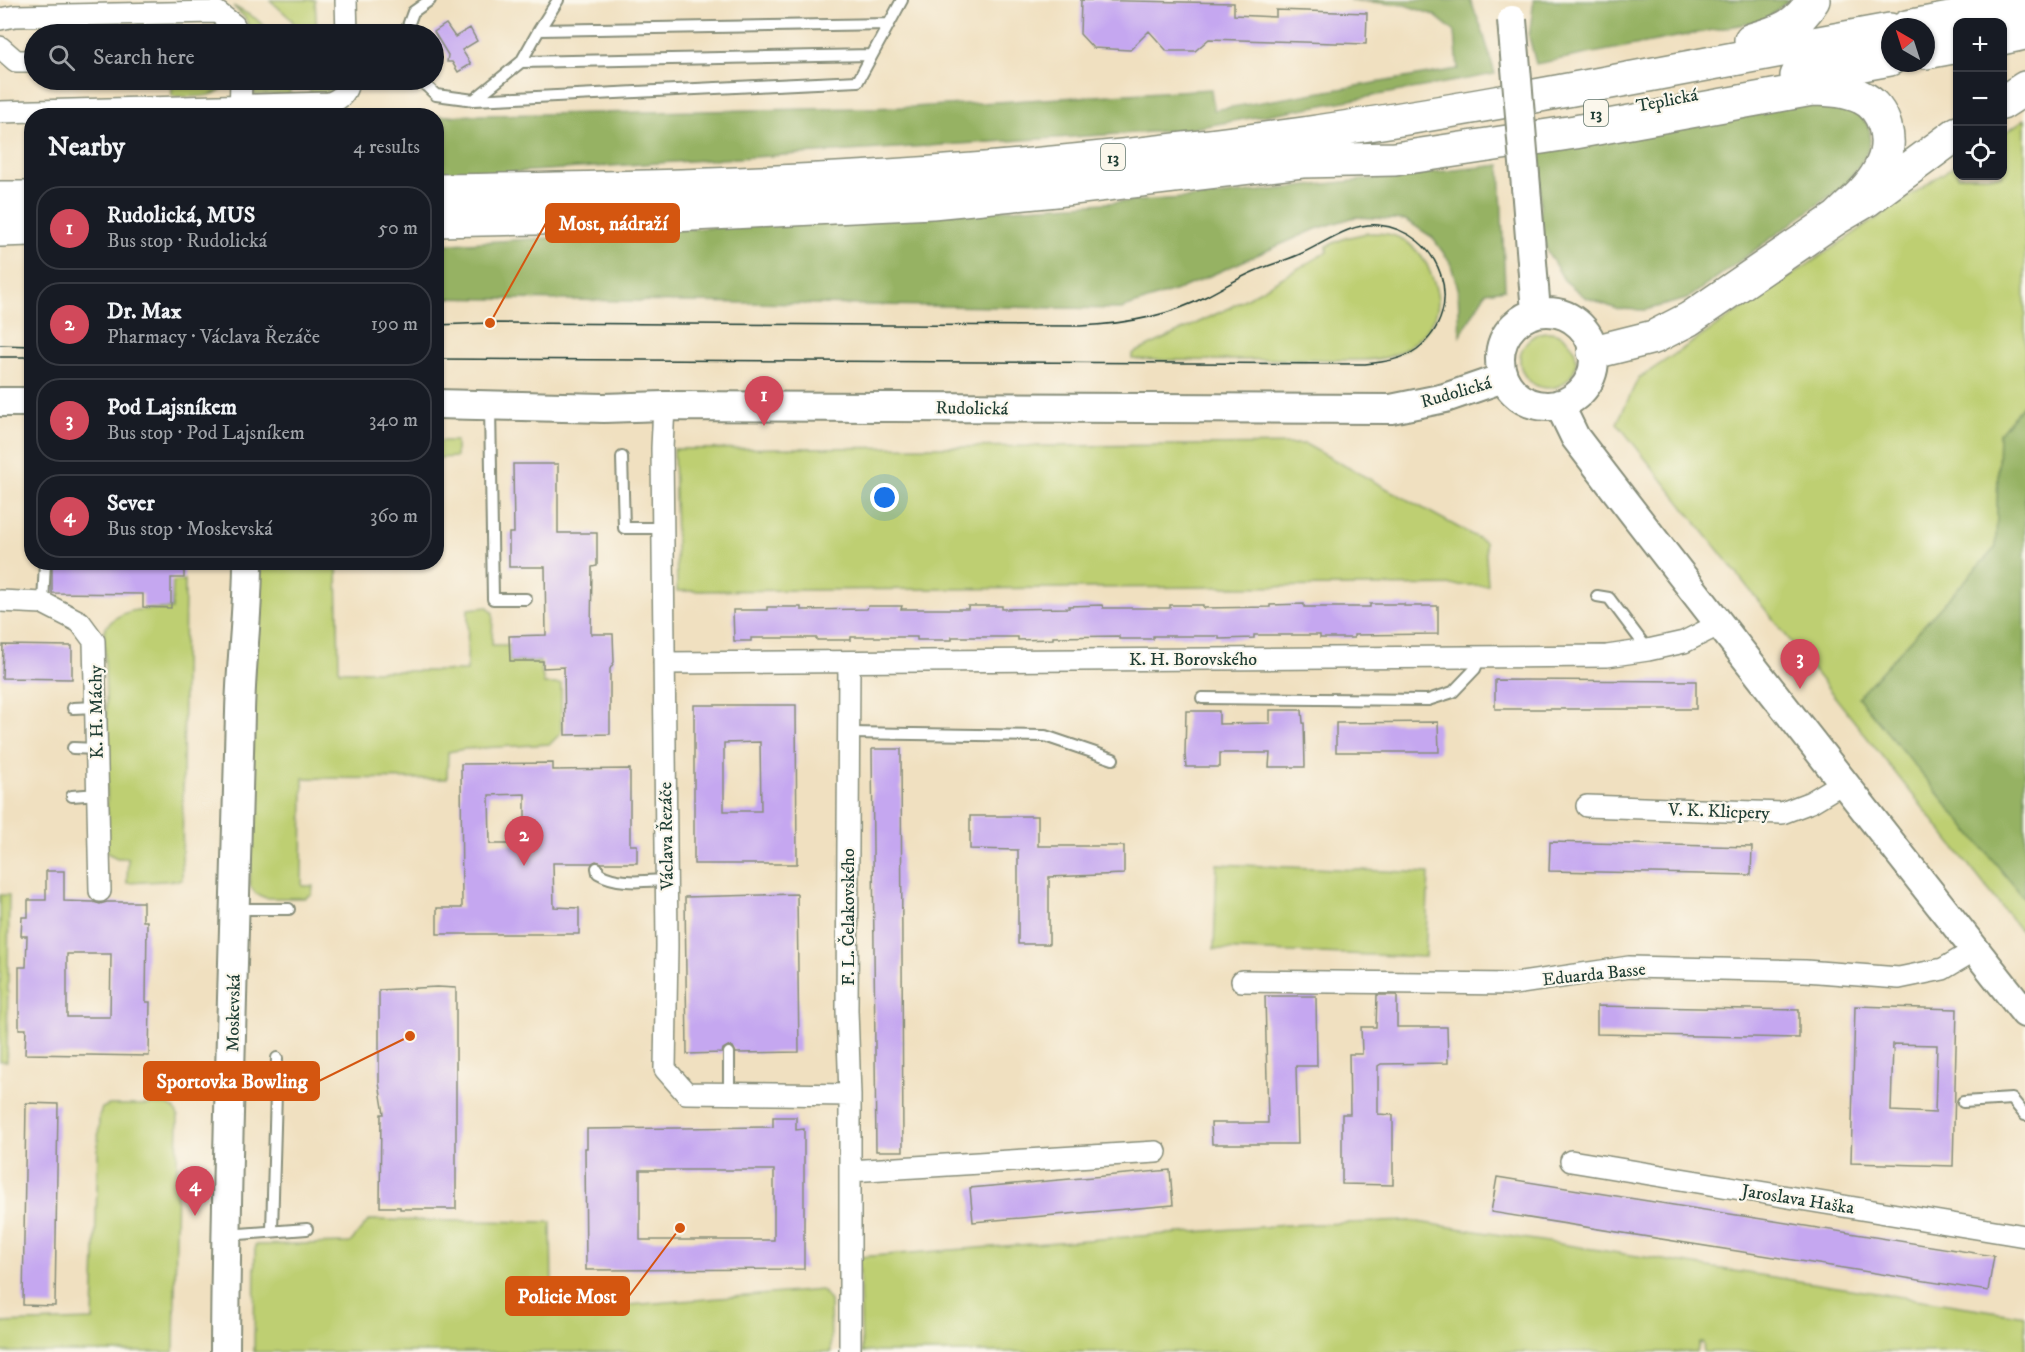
<!DOCTYPE html>
<html lang="en">
<head>
<meta charset="utf-8">
<style>
  :root { --surface:#171b24; --page:#20242c; --text:#f1f3f6; --muted:#9ea1a6; --line:#363941; --accent:#d1495b }
  body { margin:0; font-family:"IM FELL DW Pica",serif; background:var(--page); color:var(--text) }
  .controls { position:absolute; right:18px; top:18px; display:grid; overflow:hidden; border-radius:12px; box-shadow:0 2px 4px #0004 }
  .controls button { width:54px; height:54px; display:grid; place-items:center; padding:0; border:0; border-bottom:2px solid var(--line); background:var(--surface); color:var(--text); font:30px sans-serif }
  .compass { position:absolute; left:1881px; top:18px; width:54px; height:54px; border-radius:50%; background:var(--surface); box-shadow:0 2px 4px #0004; rotate:321deg }
  .you { position:absolute; left:885px; top:498px; width:21px; height:21px; margin:-15px; border:4px solid #fff; border-radius:50%; background:#1a73e8; box-shadow:0 0 0 9px #1a73e833 }
  .badge { display:grid; place-items:center; width:39px; height:39px; border-radius:50%; background:var(--accent); color:#fff; font-size:20px; font-weight:700 }
  .pin { position:absolute; translate:-50% -50px; filter:drop-shadow(0 2px 3px #0008) }
  .pin::after { content:''; position:absolute; top:32px; width:21px; height:18px; background:inherit; clip-path:polygon(0 0,100% 0,50% 100%) }
  .list { margin:0; padding:0; list-style:none }
  h2 { display:flex; justify-content:space-between; align-items:center; height:78px; margin:0; padding:0 24px; font-size:26px }
  h2 small { font-size:20px; font-weight:400; color:var(--muted) }
  .list li { display:grid; grid-template-columns:39px 1fr auto; gap:18px; align-items:center; box-sizing:border-box; height:84px; margin:0 12px 12px; padding:0 12px; border:2px solid var(--line); border-radius:24px }
  .list b { display:block; font-size:22px; white-space:nowrap }
  .list p { margin:0; font-size:20px; white-space:nowrap; color:var(--muted) }
  .list em { font-size:20px; font-style:normal; color:var(--muted) }
  .icon { flex:none; width:33px; height:33px; fill:none; stroke:currentColor; stroke-width:2; stroke-linecap:round; stroke-linejoin:round }
  .map { position:relative; flex:none; width:2025px; height:1352px; overflow:hidden }
  .search { position:absolute; background:var(--surface); box-shadow:0 2px 4px #0004; left:24px; top:24px; width:420px; height:66px; display:flex; align-items:center; gap:15px; box-sizing:border-box; padding:0 21px; border-radius:33px; color:var(--muted); font-size:22px }
  .panel { position:absolute; background:var(--surface); box-shadow:0 2px 4px #0004; left:24px; top:108px; width:420px; height:462px; border-radius:24px }
  .map>svg:first-child { display:block }
  .green { fill:#becf72; stroke:#6e8653; stroke-width:1.5 }
  .forest { fill:#96b264; stroke:#5a784c; stroke-width:1.5 }
  .building { fill:#c5a7f0; fill-rule:evenodd }
  .lines { fill:none; stroke-linecap:round; stroke-linejoin:round }
  .lane-casing { stroke:#888e7a; stroke-width:14 }
  .street-casing { stroke:#888e7a; stroke-width:24 }
  .secondary-casing { stroke:#888e7a; stroke-width:32 }
  .highway-casing { stroke:#888e7a; stroke-width:36 }
  .lane { stroke:#fff; stroke-width:10 }
  .street { stroke:#fff; stroke-width:21 }
  .secondary { stroke:#fff; stroke-width:28 }
  .highway { stroke:#fff; stroke-width:33 }
  .tram { stroke:#1f3d34; stroke-width:1.5 }
  .secondary-bridge-casing { stroke:#888e7a; stroke-width:32; stroke-linecap:butt }
  .secondary-bridge { stroke:#fff; stroke-width:28 }
  .labels { text-anchor:middle; stroke-width:4.5; stroke-linejoin:round; paint-order:stroke }
  .shield { fill:#fbf7ec; stroke:#61756b; stroke-width:1.5 }
  .shield-label { font-size:16px; font-weight:bold; fill:#1f3d34 }
  .street-label { font-size:18px; fill:#1f3d34; stroke:#fbf7ec }
  .leader { fill:none; stroke:#d45610; stroke-width:2 }
  .callout-dot { fill:#d45610; stroke:#fbf7ec; stroke-width:2 }
  .callout { fill:#d45610; stroke:#d45610; stroke-width:2 }
  .callout-label { font-size:20px; text-anchor:middle; font-weight:bold; fill:#fff }
</style>
</head>
<body>
<div class="map">
<svg width="2025" height="1352" viewBox="0 0 2025 1352">
  <rect width="100%" height="100%" fill="#fbf7ec"/>
  <filter id="ink" filterUnits="userSpaceOnUse"><feTurbulence type="fractalNoise" baseFrequency=".0167" numOctaves="2"/><feDisplacementMap in="SourceGraphic" scale="12" xChannelSelector="R" yChannelSelector="G"/><feConvolveMatrix kernelMatrix="1 2 1 2 8 2 1 2 1" color-interpolation-filters="sRGB"/></filter>
  <filter id="wash" filterUnits="userSpaceOnUse"><feTurbulence type="fractalNoise" baseFrequency=".008" numOctaves="4" result="noise"/><feDisplacementMap in="SourceGraphic" scale="24" xChannelSelector="R" yChannelSelector="G"/><feGaussianBlur stdDeviation="1.35" result="paint"/><feColorMatrix in="noise" values="0 0 0 0 0 0 0 0 0 0 0 0 0 0 0 0 0 1.4 0 .05"/><feComposite in="paint" operator="in"/></filter>
  <g filter="url(#wash)">
    <rect width="100%" height="100%" fill="#f0e0c0"/>
    <path class="green" d="M270,0H315L317,34H300L291,19Z
      M233,6L255,18L273,34H252L245,18Z
      M195,80H228C220,101 191,96 172,96V86L191,85Z
      M253,80H289L290,95H254Z
      M310,80H320V83H336L334,90L327,93H310Z
      M2025,119V402L1999,434L1996,547L1858,697L2025,899V936L1617,423L1638,379L1957,164L1958,176H2002L2003,134Z
      M1367,233C1379,233 1391,233 1402,239C1413,245 1421,255 1427,265C1432,276 1437,288 1438,300C1439,325 1412,348 1391,356C1373,363 1322,359 1301,359C1245,359 1188,362 1132,359V354L1231,307L1327,252V246L1345,238Z
      M1520 360a28 28 0 1 1 56 0a28 28 0 1 1-56 0Z
      M436,441H456V457L437,458Z
      M1305,444L1485,542L1488,585L677,591L674,449Z
      M261,563H337L339,671H467L468,609L488,607L493,613L492,645H510V661L540,662L544,684H561V733L550,744L464,749L448,752L447,779L303,778L302,886H313L312,894L305,898H266L256,894L250,886L253,632Z
      M185,580L182,880L127,883L128,858H117L107,853V739L104,630C120,606 146,609 172,609L173,582Z
      M1217,864L1429,873L1425,957L1214,949Z
      M0,895H9L7,1061H0Z
      M109,1105H168L175,1109L178,1116L174,1352H0V1323L93,1320L99,1116L102,1108Z
      M369,1220L551,1222L552,1295L565,1310L822,1290L830,1301L831,1352H254L255,1245L350,1243Z
      M1411,1221L2025,1316V1352H1704L1703,1343H1699L1697,1352H862L859,1257L1288,1225Z"/>
    <path class="forest" d="M1349,0H1470L1482,29L1495,74L1183,130L437,177V116L913,107L1211,89L1214,110L1458,69L1455,32L1434,15L1405,5Z
      M1534,0H1789L1765,20L1536,64L1529,37Z
      M1813,102C1823,103 1836,102 1846,105C1850,107 1854,111 1857,113C1886,134 1861,164 1845,185L1687,299L1645,310L1617,309L1585,297L1564,280L1547,251L1540,226V145Z
      M1500,165L1505,289L1486,292L1460,336L1458,288L1450,262L1432,237L1406,220L1355,217L1316,229L1180,289L1121,309L437,298V245L1216,196Z
      M2025,402V899L1858,697L1996,547L1999,434Z"/>
    <g id="blocks">
      <path class="building" d="M1081,0L1234,3V15L1276,17V10L1367,13L1366,44L1209,39L1195,51H1167L1149,31L1130,50L1093,48L1080,34Z
        M446,24L455,37L470,28L477,41L462,50L471,64L458,72L452,62H447L448,55L434,32Z
        M513,464H558V533H597V566L592,567L591,634H613L614,662L610,669V734L565,735L564,667L543,668V661H510L509,636L546,635L545,567H509V533H514Z
        M52,562H184V578H171V608L143,607V594L52,593Z
        M1304,604V607H1370V604H1404V606H1438V634L1354,635V638H1320V635H1254V638L1219,639V636H1153V639H1119V636L1053,637V639L1018,640V637H952V640H917V637H851V640H817V638H751V641H734L733,610H767V607H801V610L867,609L868,606H902L901,609H968V606H1002V609L1069,608V606L1102,605L1103,608H1170V605H1203V608L1270,607V605Z
        M3,645L72,646V679L2,678Z
        M1495,680L1696,681V709H1495Z
        M694,705H796L797,864H694ZM760,742L761,811H724V743Z
        M1270,710H1302L1303,723H1304L1305,767H1269L1270,753H1220V767H1186L1185,754L1186,711H1219V724L1270,723Z
        M1438,722L1439,752H1336V723Z
        M872,749H901L903,1151H876Z
        M553,763V770L630,769V845H637V863H602L596,861L592,863H553L554,907L579,908V934H437V908H462L461,764ZM525,794V844H490L489,795Z
        M970,816H1038V846H1124V874L1049,877V944H1018V850L970,849Z
        M1550,842L1752,847L1751,875L1549,871Z
        M46,871H64V901L93,902L100,904L107,902H143V921H147L146,1002H150L149,1056L25,1054L26,1029H19V967H26L27,936H21L22,917H28V900H46ZM67,954H111L110,1017H67Z
        M797,894L799,1052L736,1053L733,1047L728,1046L723,1049L722,1053L687,1054L685,897Z
        M437,987L456,988V1209H400V1207H380L381,1114H384L379,1083V990Z
        M1377,995H1397V1027H1447L1448,1063L1381,1064L1378,1066V1114L1393,1115V1185L1342,1184V1114H1350L1349,1054H1362L1361,1027H1376Z
        M1265,996H1316L1317,1066H1296L1298,1144H1212L1211,1123H1268Z
        M1597,1006L1799,1010V1038L1597,1034Z
        M1855,1006L1957,1009L1953,1166L1851,1163ZM1893,1044L1937,1045L1935,1113L1891,1111Z
        M26,1103L58,1104L55,1306L23,1305Z
        M773,1117H796V1130L804,1129V1269L586,1270L585,1148H587V1129L773,1127ZM640,1170H774V1240H640Z
        M1170,1170L1173,1205L973,1222L970,1188Z
        M1497,1177L1994,1256L1988,1291L1491,1212Z"/>
    </g>
  </g>
  <g filter="url(#ink)">
    <use href="#blocks" fill-opacity="0" stroke="#888e7a" stroke-width="1.5"/>
    <g class="lines">
      <g class="lane-casing">
        <path id="lane" d="M539,30L558,0
          M405,34L413,12L430,0
          M521,62L539,30L889,24
          M420,80L436,95L474,100L858,81L902,0
          M475,99L521,62L872,55
          M490,406L493,599H526
          M622,457L624,528H663
          M1597,596L1609,598L1648,650
          M43,603L45,562
          M1202,698L1428,700L1453,692L1475,669L1480,657
          M73,708L96,707
          M849,733L1045,736L1113,759
          M73,748L96,749
          M72,796L98,794
          M597,868L598,873C618,885 644,881 666,880
          M235,909H289
          M729,1093V1053
          M1963,1102L2012,1099L2025,1115
          M272,1230L277,1058
          M226,1235L307,1229"/>
      </g>
      <g class="street-casing">
        <path id="street" d="M346,0L347,34
          M0,19L15,16L217,12L234,25L238,34
          M0,47L16,61H34
          M0,112L329,103C342,99 346,92 349,80
          M240,116L241,80
          M664,406L662,448L667,946L665,1069L686,1093L850,1095
          M0,601L43,603L80,622L94,641L100,891
          M849,662L847,1010L850,1095V1352
          M664,663L1607,656L1648,650L1684,642L1718,625
          M1587,806L1782,813L1811,802L1844,782
          M1242,981L1514,984L1629,967L1805,971L1899,978L1943,969L1975,950
          M1571,1161L2025,1236
          M850,1171L1156,1152"/>
      </g>
      <g class="secondary-casing">
        <path id="secondary" d="M1526,187L1536,312
          M1500 359a47 47 0 1 1 94 0a47 47 0 1 1-94 0Z
          M0,402H32
          M436,404L604,408L664,406L1391,409L1445,398L1503,378
          M1559,404L1575,437C1723,631 1874,821 2025,1013
          M225,1352C226,1139 235,925 240,712C241,662 248,613 248,562"/>
      </g>
      <g class="highway-casing">
        <path id="highway" d="M1907,27L2025,5
          M2002,38L2025,33
          M1751,40C1779,32 1798,26 1813,0
          M1926,52L1958,46
          M1797,76L1890,59
          M2002,103L2025,88
          M436,191C564,189 692,187 819,180C981,172 1142,156 1303,134C1499,106 1695,65 1890,30
          M0,198H32
          M436,220L673,215L932,202L1056,190L1302,161L1395,159L1575,132L1812,89C1829,89 1846,90 1861,97C1886,108 1893,142 1882,165C1873,186 1854,201 1838,217
          M0,230L32,229
          M1594,352L1654,337L1689,319L1838,217L1867,200L1958,133"/>
      </g>
      <use href="#lane" class="lane"/>
      <use href="#street" class="street"/>
      <use href="#secondary" class="secondary"/>
      <use href="#highway" class="highway"/>
      <path class="tram" d="M436,325L490,323L1080,326C1124,324 1168,317 1207,296C1223,288 1238,278 1255,271C1269,265 1284,261 1298,255C1324,244 1348,223 1378,225C1441,231 1469,309 1417,349C1402,360 1384,362 1365,364L436,359
        M0,345L32,346
        M0,357H32"/>
      <g class="secondary-bridge-casing">
        <path id="secondary-bridge" d="M1512,20L1526,187"/>
      </g>
      <use href="#secondary-bridge" class="secondary-bridge"/>
    </g>
  </g>
  <g class="labels">
    <g class="shield">
      <rect x="1584" y="100" width="24" height="26" rx="4.5"/>
      <rect x="1101" y="144" width="24" height="26" rx="4.5"/>
    </g>
    <g class="shield-label">
      <text x="1596" y="119">13</text>
      <text x="1113" y="163">13</text>
    </g>
    <g class="street-label">
      <text transform="translate(1667 100) rotate(-11)" y="6">Teplická</text>
      <text transform="translate(1456 392) rotate(-16)" y="6">Rudolická</text>
      <text transform="translate(972 408) rotate(1)" y="6">Rudolická</text>
      <text x="1193" y="665">K. H. Borovského</text>
      <text transform="translate(96 712) rotate(-91)" y="6">K. H. Máchy</text>
      <text transform="translate(1719 811) rotate(2)" y="6">V. K. Klicpery</text>
      <text transform="translate(666 836) rotate(-91)" y="6">Václava Řezáče</text>
      <text transform="translate(848 917) rotate(-90)" y="6">F. L. Čelakovského</text>
      <text transform="translate(1594 974) rotate(-6)" y="6">Eduarda Basse</text>
      <text transform="translate(233 1013) rotate(-89)" y="6">Moskevská</text>
      <text transform="translate(1798 1199) rotate(9)" y="6">Jaroslava Haška</text>
    </g>
  </g>
  <path class="leader" d="M490 323L546 223M410 1036L319 1081M680 1228L629 1296"/>
  <g class="callout-dot">
    <circle cx="490" cy="323" r="6"/>
    <circle cx="410" cy="1036" r="6"/>
    <circle cx="680" cy="1228" r="6"/>
  </g>
  <g class="callout">
    <rect x="546" y="204" width="133" height="38" rx="6"/>
    <rect x="144" y="1062" width="175" height="38" rx="6"/>
    <rect x="506" y="1277" width="123" height="38" rx="6"/>
  </g>
  <g class="callout-label">
    <text x="613" y="230">Most, nádraží</text>
    <text x="232" y="1088">Sportovka Bowling</text>
    <text x="567" y="1303">Policie Most</text>
  </g>
</svg>
<div class="controls">
<button>+</button>
<button>−</button>
<button><svg class="icon" aria-label="locate" viewBox="0 0 24 24"><circle cx="12" cy="12" r="6"/><path d="M12 2v4M12 18v4M2 12h4M18 12h4"/></svg></button>
</div>
<svg class="compass" viewBox="-18 -18 36 36"><path d="M0-13l5 13h-10z" fill="#e53935"/><path d="M0 13l5-13h-10z" fill="#9ea1a6"/></svg>
<div class="you"></div>
<div class="pin badge" style="left:764px;top:426px">1</div>
<div class="pin badge" style="left:524px;top:866px">2</div>
<div class="pin badge" style="left:1800px;top:689px">3</div>
<div class="pin badge" style="left:195px;top:1216px">4</div>
<div class="search"><svg class="icon" aria-label="search" viewBox="0 0 24 24"><circle cx="10" cy="10" r="6"/><path d="M15 15l6 6"/></svg>Search here</div>
<section class="panel">
<h2>Nearby<small>4 results</small></h2>
<ul class="list">
<li><span class="badge">1</span><div><b>Rudolická, MUS</b><p>Bus stop · Rudolická</p></div><em>50 m</em></li>
<li><span class="badge">2</span><div><b>Dr. Max</b><p>Pharmacy · Václava Řezáče</p></div><em>190 m</em></li>
<li><span class="badge">3</span><div><b>Pod Lajsníkem</b><p>Bus stop · Pod Lajsníkem</p></div><em>340 m</em></li>
<li><span class="badge">4</span><div><b>Sever</b><p>Bus stop · Moskevská</p></div><em>360 m</em></li>
</ul>
</section>
</div>
</body>
</html>
